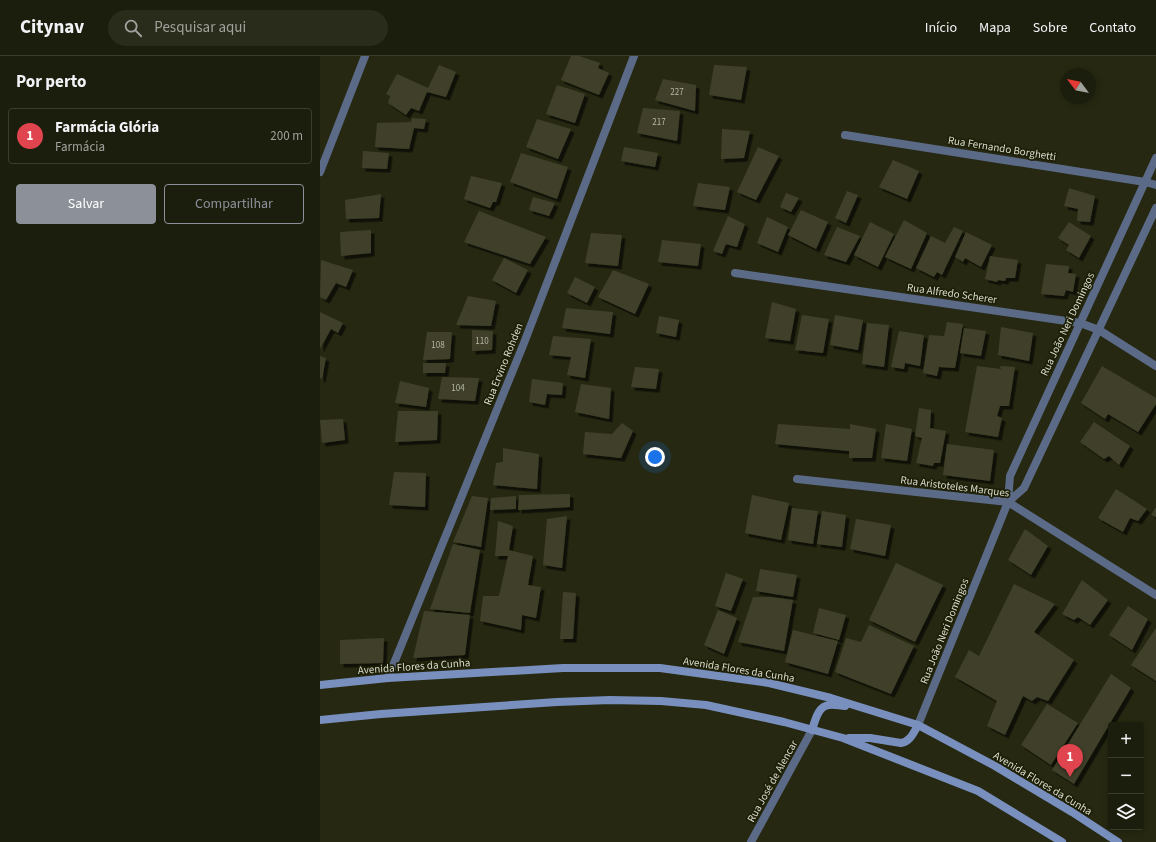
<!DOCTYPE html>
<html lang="pt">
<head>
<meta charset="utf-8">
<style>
  :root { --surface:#1c1e0d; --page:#292b1b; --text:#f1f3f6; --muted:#a0a29d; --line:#3a3c2e; --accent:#8c9099 }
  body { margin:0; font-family:"Source Sans 3",sans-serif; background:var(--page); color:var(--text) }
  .controls { position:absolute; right:12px; bottom:12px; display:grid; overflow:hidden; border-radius:4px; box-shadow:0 2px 6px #0003 }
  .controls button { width:36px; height:36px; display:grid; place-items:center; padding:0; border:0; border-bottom:1px solid var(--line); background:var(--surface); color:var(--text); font:20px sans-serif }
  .compass { position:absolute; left:740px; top:12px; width:36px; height:36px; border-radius:50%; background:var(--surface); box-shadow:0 2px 6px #0003; rotate:302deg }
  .you { position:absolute; left:335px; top:401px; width:14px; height:14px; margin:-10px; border:3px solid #fff; border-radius:50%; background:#1a73e8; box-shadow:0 0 0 6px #1a73e833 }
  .badge { display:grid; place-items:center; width:26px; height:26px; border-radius:50%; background:var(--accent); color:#fff; font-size:13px; font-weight:700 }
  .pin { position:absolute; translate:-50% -33px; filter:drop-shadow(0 1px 2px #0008) }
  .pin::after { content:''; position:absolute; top:21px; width:14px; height:12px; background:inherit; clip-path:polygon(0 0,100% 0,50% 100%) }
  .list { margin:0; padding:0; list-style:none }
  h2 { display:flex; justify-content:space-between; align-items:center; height:52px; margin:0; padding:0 16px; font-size:17px }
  h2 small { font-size:13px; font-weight:400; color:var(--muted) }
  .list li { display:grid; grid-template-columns:26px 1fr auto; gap:12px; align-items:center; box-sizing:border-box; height:56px; margin:0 8px 8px; padding:0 8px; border:1px solid var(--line); border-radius:4px }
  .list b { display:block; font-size:15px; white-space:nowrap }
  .list p { margin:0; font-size:13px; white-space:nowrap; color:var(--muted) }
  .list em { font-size:13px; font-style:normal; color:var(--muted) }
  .actions { display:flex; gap:8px; padding:12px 16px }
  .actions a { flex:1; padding:9px 0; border:1px solid var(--accent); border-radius:4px; text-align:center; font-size:14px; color:var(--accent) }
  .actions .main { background:var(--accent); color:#fff }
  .icon { flex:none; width:22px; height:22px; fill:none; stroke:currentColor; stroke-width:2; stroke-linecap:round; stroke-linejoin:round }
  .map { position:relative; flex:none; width:836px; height:786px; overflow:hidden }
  header { display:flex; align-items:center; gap:24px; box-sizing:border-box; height:56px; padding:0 20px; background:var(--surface); border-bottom:1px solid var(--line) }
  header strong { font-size:19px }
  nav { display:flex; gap:22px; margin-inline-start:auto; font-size:14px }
  .search { width:280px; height:36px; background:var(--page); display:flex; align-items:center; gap:10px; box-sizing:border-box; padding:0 14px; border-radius:22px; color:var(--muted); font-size:15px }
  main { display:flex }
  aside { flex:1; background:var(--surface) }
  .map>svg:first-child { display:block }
  .building { fill:#3f4129; filter:url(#shadow) }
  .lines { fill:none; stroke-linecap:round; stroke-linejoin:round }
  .street { stroke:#5b6a87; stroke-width:8 }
  .secondary { stroke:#7990bf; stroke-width:8 }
  .labels { text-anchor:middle; stroke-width:3.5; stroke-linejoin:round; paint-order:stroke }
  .number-label { font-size:9px; fill:#b4b6a6 }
  .street-label { font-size:11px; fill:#dbddcf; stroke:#1d1f07 }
</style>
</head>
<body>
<header>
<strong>Citynav</strong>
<div class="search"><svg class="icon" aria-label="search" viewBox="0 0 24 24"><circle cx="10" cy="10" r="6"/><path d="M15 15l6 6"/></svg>Pesquisar aqui</div>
<nav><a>Início</a><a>Mapa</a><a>Sobre</a><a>Contato</a></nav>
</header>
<main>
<aside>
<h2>Por perto<small></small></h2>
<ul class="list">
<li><span class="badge" style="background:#e0444e">1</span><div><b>Farmácia Glória</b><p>Farmácia</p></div><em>200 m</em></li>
</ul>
<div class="actions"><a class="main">Salvar</a><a>Compartilhar</a></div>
</aside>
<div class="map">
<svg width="836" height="786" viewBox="0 0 836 786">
  <defs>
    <filter id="shadow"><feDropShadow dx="3.5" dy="3.5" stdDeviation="0" flood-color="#0009"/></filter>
  </defs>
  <rect width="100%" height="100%" fill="#262811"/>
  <path class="building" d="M251,0H259L280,7L278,12L289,17L279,39L241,24Z
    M119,9L136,16L126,41L107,36L99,55L91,52L86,59L68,47L70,40L66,38L77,18L108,32Z
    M394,9L427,11L421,44L389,39Z
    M343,23L376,29L375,55L335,44Z
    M237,29L265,38L255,67L226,58Z
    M323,52L360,55L357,85L317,77Z
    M92,62L106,63L104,73L94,72L89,93L55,91L57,67L91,66Z
    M217,63L251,73L238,103L206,91Z
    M402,73L430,75L424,102L401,103Z
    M304,91L338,97L335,111L301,105Z
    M438,91L459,100L436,144L417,136Z
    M43,95L69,97L67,113L42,112Z
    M201,97L248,111L237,143L190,126Z
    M573,104L599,115L587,143L559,131Z
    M151,120L182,127L176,146H173L170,152L144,143Z
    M378,127L410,131L405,154L373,150Z
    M749,132L775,140L770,166L757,165L758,153L744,150Z
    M527,135L538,139L526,167L515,162Z
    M466,137L479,142L471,156L460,151Z
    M61,138L59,162L26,163L25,144Z
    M213,141L235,147L229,160L209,154Z
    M481,154L508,166L496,193L468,179Z
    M159,155L226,181L210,208L144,186Z
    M408,160L425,168L417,191L406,188L402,198L393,195Z
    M447,161L468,171L458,196L437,187Z
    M584,164L607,177L591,213L565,201Z
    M550,166L574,178L558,211L534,199Z
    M749,166L771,180L759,202L746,194L749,189L738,182Z
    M517,171L540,180L526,206L504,199Z
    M634,171L643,175L622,219L617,216L614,221L596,212L611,180L625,187Z
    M51,174V197L21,200L20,176Z
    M646,176L672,189L661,211L645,202L643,206L635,201Z
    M271,177L302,179L298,210L265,207Z
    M342,184L381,188L378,210L338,206Z
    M670,200L698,204L695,222H686L685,225L678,224L677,226L665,223Z
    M184,202L208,214L196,237L172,224Z
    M1,204L33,214L26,231L16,227L6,244L0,241Z
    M726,208L749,210L748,217L756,218L753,236L746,234L744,240L721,238Z
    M293,214L329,228L315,258L278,241Z
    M255,221L275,231L267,247L247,237Z
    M148,240L176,245L171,270L136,269Z
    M452,246L476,253L470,285L445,282Z
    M246,252L293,256L290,278L242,272Z
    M0,256L23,267L18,277L11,273L0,293Z
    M482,259L509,263L503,297L475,294Z
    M515,259L543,264L538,294L510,289Z
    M339,260L359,264L356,281L336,277Z
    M627,266L643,268L635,312L619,311L617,320L603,317L609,279L624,280Z
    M547,267L569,269L564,311L542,308Z
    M681,271L713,277L709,305L678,299Z
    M644,272L666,275L661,300L640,297Z
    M152,274L173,275L172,294L152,295Z
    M579,275L604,279L600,310L585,307L584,313L571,311Z
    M107,276H132L130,303L103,304Z
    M233,280L271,283L265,322L247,319L251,301L229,299Z
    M0,300L6,302L2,323L0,322Z
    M103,307H126L125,317H103Z
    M657,310L681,313L680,310L695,311L689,350H680L677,360L682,362L678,381L645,376Z
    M782,310L836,342V348L818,376L788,358L785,363L761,347Z
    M315,311L339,313L336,333L311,331Z
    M122,321L159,322L155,345L118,343Z
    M212,323L243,327L242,339L227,338L225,349L209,346Z
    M80,325L109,332L106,351L75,347Z
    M261,328L291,332L289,363L255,356Z
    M599,352L611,354L610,372L626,375L620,407H614L613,410L596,407L602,382L595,380Z
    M78,355H118L117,384L75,386Z
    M23,363L25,384L2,387L0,364Z
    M774,366L810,390L799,409L789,400L784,403L760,386Z
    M302,367L313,375L301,402L263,398L265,376L292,378Z
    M458,368L530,373V368L556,373L552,402H529V395L455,388Z
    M566,368L592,373L587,405L561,402Z
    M627,388L674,394L670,425L623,419Z
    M183,392L219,398L217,433L173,429L176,407L183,406Z
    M74,416L106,417L105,451L69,449Z
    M796,433L827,453L818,465L810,462L803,476L778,462Z
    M250,438V451L198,454L199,439Z
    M432,439L469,447L461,484L425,477Z
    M152,440L168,442L161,491L133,486Z
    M196,440V453L170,454L171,442Z
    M836,451V461L831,459Z
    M472,452L498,455L493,488L468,484Z
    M502,455L526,459L522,491L497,488Z
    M247,460L242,512L223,509L227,463Z
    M536,463L571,469L565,500L530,493Z
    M178,465L193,470L189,494L213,500L208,529L221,531L216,562L202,559L201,574L160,565L163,540H179L188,500H175Z
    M705,473L728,490L711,519L688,504Z
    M133,488L160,494L150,557L110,553Z
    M576,507L623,529L595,586L549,564Z
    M440,513L477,519L473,541L436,535Z
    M406,517L423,523L411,555L395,550Z
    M762,524L788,544L770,569L758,561L754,564L742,558Z
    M694,528L735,548L714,576L754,604L728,645L717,641L712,645L703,640L685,679L667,670L677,645L635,621L649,594L659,600Z
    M243,536L256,537L253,583H240Z
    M433,541H450L473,544L464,595L418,586Z
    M808,550L828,563L812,594L789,579Z
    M499,552L526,559L519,584L493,577Z
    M398,554L417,562L404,598L384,589Z
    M104,555L150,559L145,599L93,602Z
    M549,569L594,590L571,638L515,616L526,582L541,586Z
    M836,572V625L811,609Z
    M473,574L518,585L508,618L465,606Z
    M64,582L63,607L20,608V584Z
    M791,618L811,632L754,728L732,714Z
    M727,648L758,667L731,709L701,689Z"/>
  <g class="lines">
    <path class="street" d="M525,79L825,126L836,129
      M0,116L45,0
      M415,217L760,267L779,274L836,310
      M477,423L688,446L836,539
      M688,446L704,432L836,152
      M68,622L204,287L314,0
      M598,669L688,446L690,420L836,102
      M431,786L492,674"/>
    <path class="secondary" d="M0,629L68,622L243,612H340L449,627L511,642L598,669L675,710L752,756L798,786
      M0,664L61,658L237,646L290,644L341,645L386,649L464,666L523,682L658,735L742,786
      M492,674C495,665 498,650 509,649C514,648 520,650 525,650
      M529,682H550L581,687C590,686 594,676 598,669"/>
  </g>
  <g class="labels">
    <g class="number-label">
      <text x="357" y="39">227</text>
      <text x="339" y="69">217</text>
      <text x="162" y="288">110</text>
      <text x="118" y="292">108</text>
      <text x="138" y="335">104</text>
    </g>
    <g class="street-label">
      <text transform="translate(682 92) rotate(9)" y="4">Rua Fernando Borghetti</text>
      <text transform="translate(632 237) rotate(8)" y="4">Rua Alfredo Scherer</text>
      <text transform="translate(747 268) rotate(-65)" y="4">Rua João Neri Domingos</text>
      <text transform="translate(183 308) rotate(-68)" y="4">Rua Ervino Rohden</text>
      <text transform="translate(635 430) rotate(7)" y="4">Rua Aristoteles Marques</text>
      <text transform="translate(624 575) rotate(-68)" y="4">Rua João Neri Domingos</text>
      <text transform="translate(94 610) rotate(-4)" y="4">Avenida Flores da Cunha</text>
      <text transform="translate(419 613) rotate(9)" y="4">Avenida Flores da Cunha</text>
      <text transform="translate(452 725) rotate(-61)" y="4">Rua José de Alencar</text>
      <text transform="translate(723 727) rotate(31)" y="4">Avenida Flores da Cunha</text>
    </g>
  </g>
</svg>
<div class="controls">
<button>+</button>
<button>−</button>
<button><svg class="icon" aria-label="layers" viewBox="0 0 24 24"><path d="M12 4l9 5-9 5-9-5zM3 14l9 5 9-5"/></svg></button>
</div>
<svg class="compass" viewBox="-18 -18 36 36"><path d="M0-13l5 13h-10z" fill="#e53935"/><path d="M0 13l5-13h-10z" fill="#a0a29d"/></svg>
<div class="you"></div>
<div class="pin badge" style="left:750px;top:721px;background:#e0444e">1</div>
</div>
</main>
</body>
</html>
